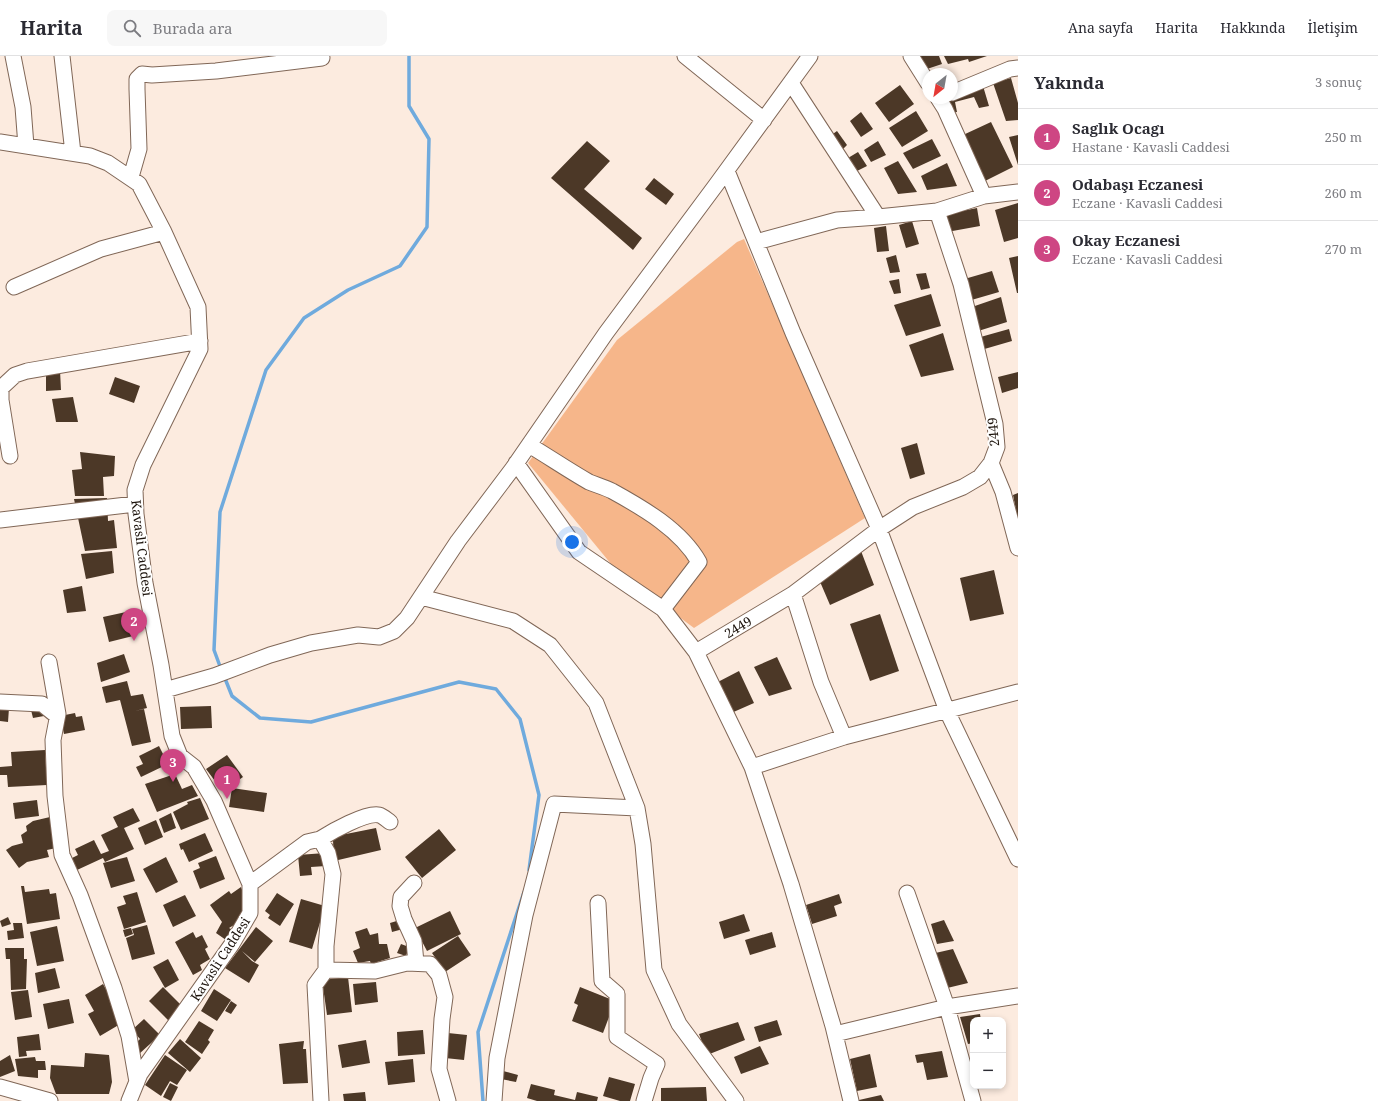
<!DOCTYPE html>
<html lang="tr">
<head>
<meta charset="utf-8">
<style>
  :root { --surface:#fff; --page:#f7f7f7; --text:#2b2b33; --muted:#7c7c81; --line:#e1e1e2; --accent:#ce4683 }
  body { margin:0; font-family:"Noto Serif",serif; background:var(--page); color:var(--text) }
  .controls { position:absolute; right:12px; bottom:12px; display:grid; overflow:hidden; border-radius:8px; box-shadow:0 2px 6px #0003 }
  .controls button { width:36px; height:36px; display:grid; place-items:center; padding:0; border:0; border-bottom:1px solid var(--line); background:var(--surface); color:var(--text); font:20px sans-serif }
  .compass { position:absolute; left:922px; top:12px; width:36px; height:36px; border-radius:50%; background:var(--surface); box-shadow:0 2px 6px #0003; rotate:211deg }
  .you { position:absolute; left:572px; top:486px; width:14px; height:14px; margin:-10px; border:3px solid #fff; border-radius:50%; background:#1a73e8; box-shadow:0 0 0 6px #1a73e833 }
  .badge { display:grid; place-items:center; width:26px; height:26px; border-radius:50%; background:var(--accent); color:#fff; font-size:13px; font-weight:700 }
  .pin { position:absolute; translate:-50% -33px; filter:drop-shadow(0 1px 2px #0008) }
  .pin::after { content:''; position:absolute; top:21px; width:14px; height:12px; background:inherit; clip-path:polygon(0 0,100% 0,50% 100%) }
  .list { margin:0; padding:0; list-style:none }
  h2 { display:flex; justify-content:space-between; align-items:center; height:52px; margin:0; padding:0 16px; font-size:17px }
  h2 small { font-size:13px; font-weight:400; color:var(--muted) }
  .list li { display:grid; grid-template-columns:26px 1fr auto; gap:12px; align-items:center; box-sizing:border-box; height:56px; padding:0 16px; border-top:1px solid var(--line) }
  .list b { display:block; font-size:15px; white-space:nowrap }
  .list p { margin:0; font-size:13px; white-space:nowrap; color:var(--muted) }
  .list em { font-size:13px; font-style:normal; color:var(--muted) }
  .icon { flex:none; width:22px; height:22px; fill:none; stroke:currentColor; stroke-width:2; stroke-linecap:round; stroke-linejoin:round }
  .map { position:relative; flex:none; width:1018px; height:1045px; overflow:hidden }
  header { display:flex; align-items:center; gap:24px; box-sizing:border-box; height:56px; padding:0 20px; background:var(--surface); border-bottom:1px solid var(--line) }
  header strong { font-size:19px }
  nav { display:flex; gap:22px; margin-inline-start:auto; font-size:14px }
  .search { width:280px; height:36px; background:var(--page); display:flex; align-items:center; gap:10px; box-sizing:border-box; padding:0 14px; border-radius:8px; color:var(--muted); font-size:15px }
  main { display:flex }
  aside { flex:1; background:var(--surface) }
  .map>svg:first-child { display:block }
  .green { fill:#f6b68a }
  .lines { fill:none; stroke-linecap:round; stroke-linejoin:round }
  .stream { stroke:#6faadd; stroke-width:3.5 }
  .building { fill:#4c3827 }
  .minor-casing { stroke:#806757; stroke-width:17 }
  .minor { stroke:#fff; stroke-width:15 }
  .labels { text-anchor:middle; stroke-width:4; stroke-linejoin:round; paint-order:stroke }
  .street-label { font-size:13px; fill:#1c130c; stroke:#fff }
</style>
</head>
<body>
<header>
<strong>Harita</strong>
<div class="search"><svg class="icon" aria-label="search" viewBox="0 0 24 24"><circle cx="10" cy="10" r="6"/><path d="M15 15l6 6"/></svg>Burada ara</div>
<nav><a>Ana sayfa</a><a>Harita</a><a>Hakkında</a><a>İletişim</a></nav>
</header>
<main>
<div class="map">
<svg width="1018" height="1045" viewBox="0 0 1018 1045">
  <rect width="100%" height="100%" fill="#fcebdf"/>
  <path class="green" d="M744,183L865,462L694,572L616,514L528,407L617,284L737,186Z"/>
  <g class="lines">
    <path class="stream" d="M221,613L214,594L220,456L266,314L304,262L348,234L400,210L427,171L429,83L409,50V0
      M224,620L232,640L260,662L311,666L459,626L496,633L520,663L539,739L529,814
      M483,1045L478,976L524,836"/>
  </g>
  <path class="building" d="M915,0H939L942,8L924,14Z
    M944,0H987L969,6L968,3L948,8Z
    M1011,22L1018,47V64L1006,65L993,27Z
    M900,29L914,48L889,66L875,47Z
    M983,30L989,50L979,52L974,41L955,46L957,56L951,57L945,42Z
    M916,55L928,75L902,91L889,72Z
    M861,56L873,73L861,81L850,65Z
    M991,66L1013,111L985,125L963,79Z
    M837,75L847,89L842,94L830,80Z
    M1018,79V109L1009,81Z
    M932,83L941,100L913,113L903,97Z
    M587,85L610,105L584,133L642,182L633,194L551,122Z
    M878,85L886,99L871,106L864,94Z
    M858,96L867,110L855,116L848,102Z
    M898,105L917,136L898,138L884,112Z
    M947,107L957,130L927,134L921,120Z
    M654,122L674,138L666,149L645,133Z
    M1018,147V182L1004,186L995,154Z
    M977,152L980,170L947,176L942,159Z
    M912,165L919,188L906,192L899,169Z
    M886,170L889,195L877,196L874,172Z
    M896,199L900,216L890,217L886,202Z
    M1018,200V237H1017L1009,202Z
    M992,215L999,236L968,245L961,224Z
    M926,217L930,232L921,234L916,218Z
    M899,223L901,237L894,238L889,225Z
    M931,238L941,270L906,280L894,249Z
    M1001,241L1007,266L975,276L969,252Z
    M1009,273L1012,285L981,294L977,282Z
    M943,277L954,314L921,321L909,289Z
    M46,314H60L61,334L46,335Z
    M1018,316V332L1002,337L998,321Z
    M115,321L140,330L134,347L109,338Z
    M73,341L78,366H56L52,343Z
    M917,387L925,418L910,423L901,392Z
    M80,396L115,400L114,420L103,421L104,440H75L72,414L82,413Z
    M1018,437V459H1017L1013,439Z
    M107,442L108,465L114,464L117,492L85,495L74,443Z
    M112,495L114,517L86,523L81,498Z
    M861,495L874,529L830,549L818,521Z
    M994,514L1004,558L970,565L960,522Z
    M82,530L86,555L67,557L63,534Z
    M126,556L133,580L109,586L103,561Z
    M880,558L899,615L870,625L850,568Z
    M124,598L130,616L101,626L97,607Z
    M777,601L792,633L769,640L754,611Z
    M739,615L754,647L729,658L714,628Z
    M127,625L131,640L143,638L147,652L135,655L144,653L151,686L132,690L120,644L106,647L102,631Z
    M211,650L212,672L181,673L180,651Z
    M0,651L9,652L8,666L0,665Z
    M43,651L44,660L33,662L31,654Z
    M75,657L76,661L82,660L85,674L64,678L60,660Z
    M159,690L168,708L141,721L136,711L143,708L139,700Z
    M45,694L47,729L8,731L7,719H0V711L12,710L11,696Z
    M227,699L243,721L224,734L217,724L215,725L206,713Z
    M175,718L182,733L192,729L198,740L157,756L145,728Z
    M232,732L267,737L264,756L229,751Z
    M200,742L209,763L181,774L173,756L188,748L187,746Z
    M37,744L39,760L15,763L13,747Z
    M133,752L140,765L124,772L134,793L105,806L103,802L77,814L72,802L78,799L75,793L94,784L101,798L109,795L101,779L118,771L113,761Z
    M171,757L176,772L164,777L159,763Z
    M50,761L61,791L47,794L49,801L27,806L19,812L6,794L12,790L23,787L21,779L27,775L26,770L33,765Z
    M156,764L163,781L145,789L138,772Z
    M376,772L381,794L334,805L333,784L345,773L346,778Z
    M439,773L456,794L422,822L405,801Z
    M205,777L213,795L189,806L183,793L181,794L179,788Z
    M325,797L326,810L311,811L312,819L300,820L298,799Z
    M216,800L225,823L200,833L193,815L200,812L198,807Z
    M127,801L135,825L111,832L103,807Z
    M166,801L178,826L156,837L143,813Z
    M21,830H24L25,836L49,833L50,838L56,837L60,863L27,868Z
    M241,831L247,848L239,866L229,872L233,874L226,884L216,877L222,866L210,849L229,835L231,838Z
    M137,836L146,866L124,873L117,851L126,848L123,840Z
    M277,837L294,848L280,870L268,862L270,859L265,855Z
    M839,838L842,847L834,850L837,860L812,868L806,849Z
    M185,839L196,860L173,871L163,849Z
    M301,843L325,850L312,893L289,886Z
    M450,855L461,878L427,895L415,872Z
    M744,858L750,875L724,883L719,866Z
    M8,861L11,868L2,871L0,865Z
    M400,864L403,873L392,876L390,867Z
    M944,864L954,885L937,888L931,868Z
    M13,867H22L24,882L8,884L7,875L14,874Z
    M147,869L155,898L132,904L126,882L134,879L132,873Z
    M57,870L64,905L37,910L30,876Z
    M256,871L273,885L255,906L242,895L252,905L259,909L249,927L225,912Z
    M131,872L133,878L125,881L123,874Z
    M367,872L370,879L378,877L379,888H387L390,902L371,908L370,905L358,907L353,895L360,892L355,876Z
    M193,876L196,882L202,879L208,891L205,893L210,903L200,909L202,914L193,919L175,886Z
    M772,876L776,891L750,899L745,884Z
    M458,880L471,899L445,916L432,897Z
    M401,888L409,891L406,900L397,897Z
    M5,892H24V903H27L26,933L11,934L10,903H6Z
    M953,893L968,927L943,933L931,898Z
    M168,903L179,924L165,932L153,911Z
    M55,912L60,932L38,937L35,917Z
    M348,921L352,956L327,959L322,924Z
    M376,926L378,946L355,949L353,928Z
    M103,928L112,944L110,945L122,967L100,980L88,958L94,955L85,939Z
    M163,931L184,952L170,966L149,945Z
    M580,931L615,945L603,977L572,965L578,949L574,947Z
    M214,933L231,944L217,965L201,955Z
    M28,934L32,961L15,964L11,936Z
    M69,943L74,967L48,973L43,948Z
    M231,945L237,949L231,958L225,955Z
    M980,958L981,964H973V987L968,988L960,961Z
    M144,963L160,979L139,998L133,990L140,983L132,974Z
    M777,964L782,979L759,986L754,971Z
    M199,965L214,974L208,984L210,986L202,998L185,986Z
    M738,966L745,984L707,999L699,978Z
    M423,974L425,998L398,1000L397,976Z
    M448,977L467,979L464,1004L445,1002Z
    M39,978L41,994L26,995L27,1000L19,1001L17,981Z
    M180,983L201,1002L190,1016L168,997Z
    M366,984L370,1007L342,1012L338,989Z
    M304,985L303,993H306L308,1027L283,1028L279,988Z
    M760,990L769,1008L741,1018L734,1001Z
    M942,995L948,1021L927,1024L923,1006L917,1007L915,999Z
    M85,997L109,999L112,1026L109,1038H56L50,1022L51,1009L84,1011Z
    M870,998L877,1031L857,1035L850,1003Z
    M10,999L15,1015L0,1021V1005Z
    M165,999L187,1014L177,1029L170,1025L161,1040L145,1029Z
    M35,1001L36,1005H45L46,1014H38V1022L18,1020L15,1003Z
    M413,1003L415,1026L388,1029L385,1006Z
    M503,1015L518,1019L516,1026L501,1023Z
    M609,1021L635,1028L630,1045H620L603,1040Z
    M170,1027L178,1031L171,1045L163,1041Z
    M531,1028L555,1034L554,1039L575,1044L577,1036L598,1041L597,1045H537L527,1042Z
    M706,1031L707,1045H661V1032Z
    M365,1036L366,1045H344L343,1038Z
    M881,1039L884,1045H859V1044Z"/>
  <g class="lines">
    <g class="minor-casing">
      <path id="minor" d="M13,0L23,51L26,90
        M62,0L73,97
        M685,0L764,64
        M911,0L928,27
        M791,27L878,161L937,155
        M952,37L1010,13L1018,12
        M938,42L945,53L984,140
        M0,86L90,100L108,107L139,128L164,176L198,251L200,293L143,409L135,434L136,458L145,527L161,609L172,680L180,700L194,711L214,745L250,828V857L232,888L140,1018L129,1045
        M727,115L793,277L879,473L947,655L1018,803
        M131,121L139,93L137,33V23L142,18L152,19L216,15L322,2
        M756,186L837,164L878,161
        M14,231L101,193L164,176
        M529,389C549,401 568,414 589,426C596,429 604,431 612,435C643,452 681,474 699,506L663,553
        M10,400L1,344V332L15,319L27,315L200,285
        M516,407L579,496L663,553L696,596L752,711L791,828L833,970L851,1045
        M991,407L1003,436L1018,492
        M0,464L135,448
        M793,538L821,626L844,681
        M421,541L513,565L550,589L596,647L637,752L643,788L654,914L679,968L736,1045
        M696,596L793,538L879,473L913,451L963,431L980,421L991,407L997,391L995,368L961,228L937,155L984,140L1018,136
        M49,606L58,658L53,684L55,740L62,799L80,839L114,932L129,980L137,1026
        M165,634L214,620L270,599L311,587L358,579L379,581L394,575L407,562L458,485L513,412L606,277L716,129L810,0
        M0,646L42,648L57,660
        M752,711L844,681L1018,636
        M320,783C331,776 366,756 379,759C383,760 387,764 390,766
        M414,827L401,841L400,850L404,863L414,885L416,907
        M250,828L307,786L320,783L328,797L333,818L326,890V914
        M907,837L947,951L973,1045
        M598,847L602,925L617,938V981L657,1008L651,1022L644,1045
        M835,978L947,951L1018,940
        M0,1031L50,1045
        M321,1045L315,929L326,914L375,915L407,907L430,908L439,919L445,941L442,963L439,1013L448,1045
        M494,1045L497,1002L525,859L554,748L637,752"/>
    </g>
    <use href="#minor" class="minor"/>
  </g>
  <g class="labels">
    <g class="street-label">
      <text transform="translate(993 376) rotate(-95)" y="5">2449</text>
      <text transform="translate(142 492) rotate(83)" y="5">Kavasli Caddesi</text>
      <text transform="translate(738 571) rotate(-31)" y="5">2449</text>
      <text transform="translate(220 903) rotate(-57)" y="5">Kavasli Caddesi</text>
    </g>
  </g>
</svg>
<div class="controls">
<button>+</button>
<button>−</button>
</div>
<svg class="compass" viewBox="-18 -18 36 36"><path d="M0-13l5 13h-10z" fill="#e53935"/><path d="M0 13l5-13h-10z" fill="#7c7c81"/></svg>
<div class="you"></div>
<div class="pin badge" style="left:227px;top:743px">1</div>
<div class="pin badge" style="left:134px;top:585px">2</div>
<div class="pin badge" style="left:173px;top:726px">3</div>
</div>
<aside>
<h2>Yakında<small>3 sonuç</small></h2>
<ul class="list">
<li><span class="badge">1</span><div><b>Saglık Ocagı</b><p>Hastane · Kavasli Caddesi</p></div><em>250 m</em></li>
<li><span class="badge">2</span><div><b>Odabaşı Eczanesi</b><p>Eczane · Kavasli Caddesi</p></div><em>260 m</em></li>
<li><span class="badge">3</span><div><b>Okay Eczanesi</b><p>Eczane · Kavasli Caddesi</p></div><em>270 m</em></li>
</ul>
</aside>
</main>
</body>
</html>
